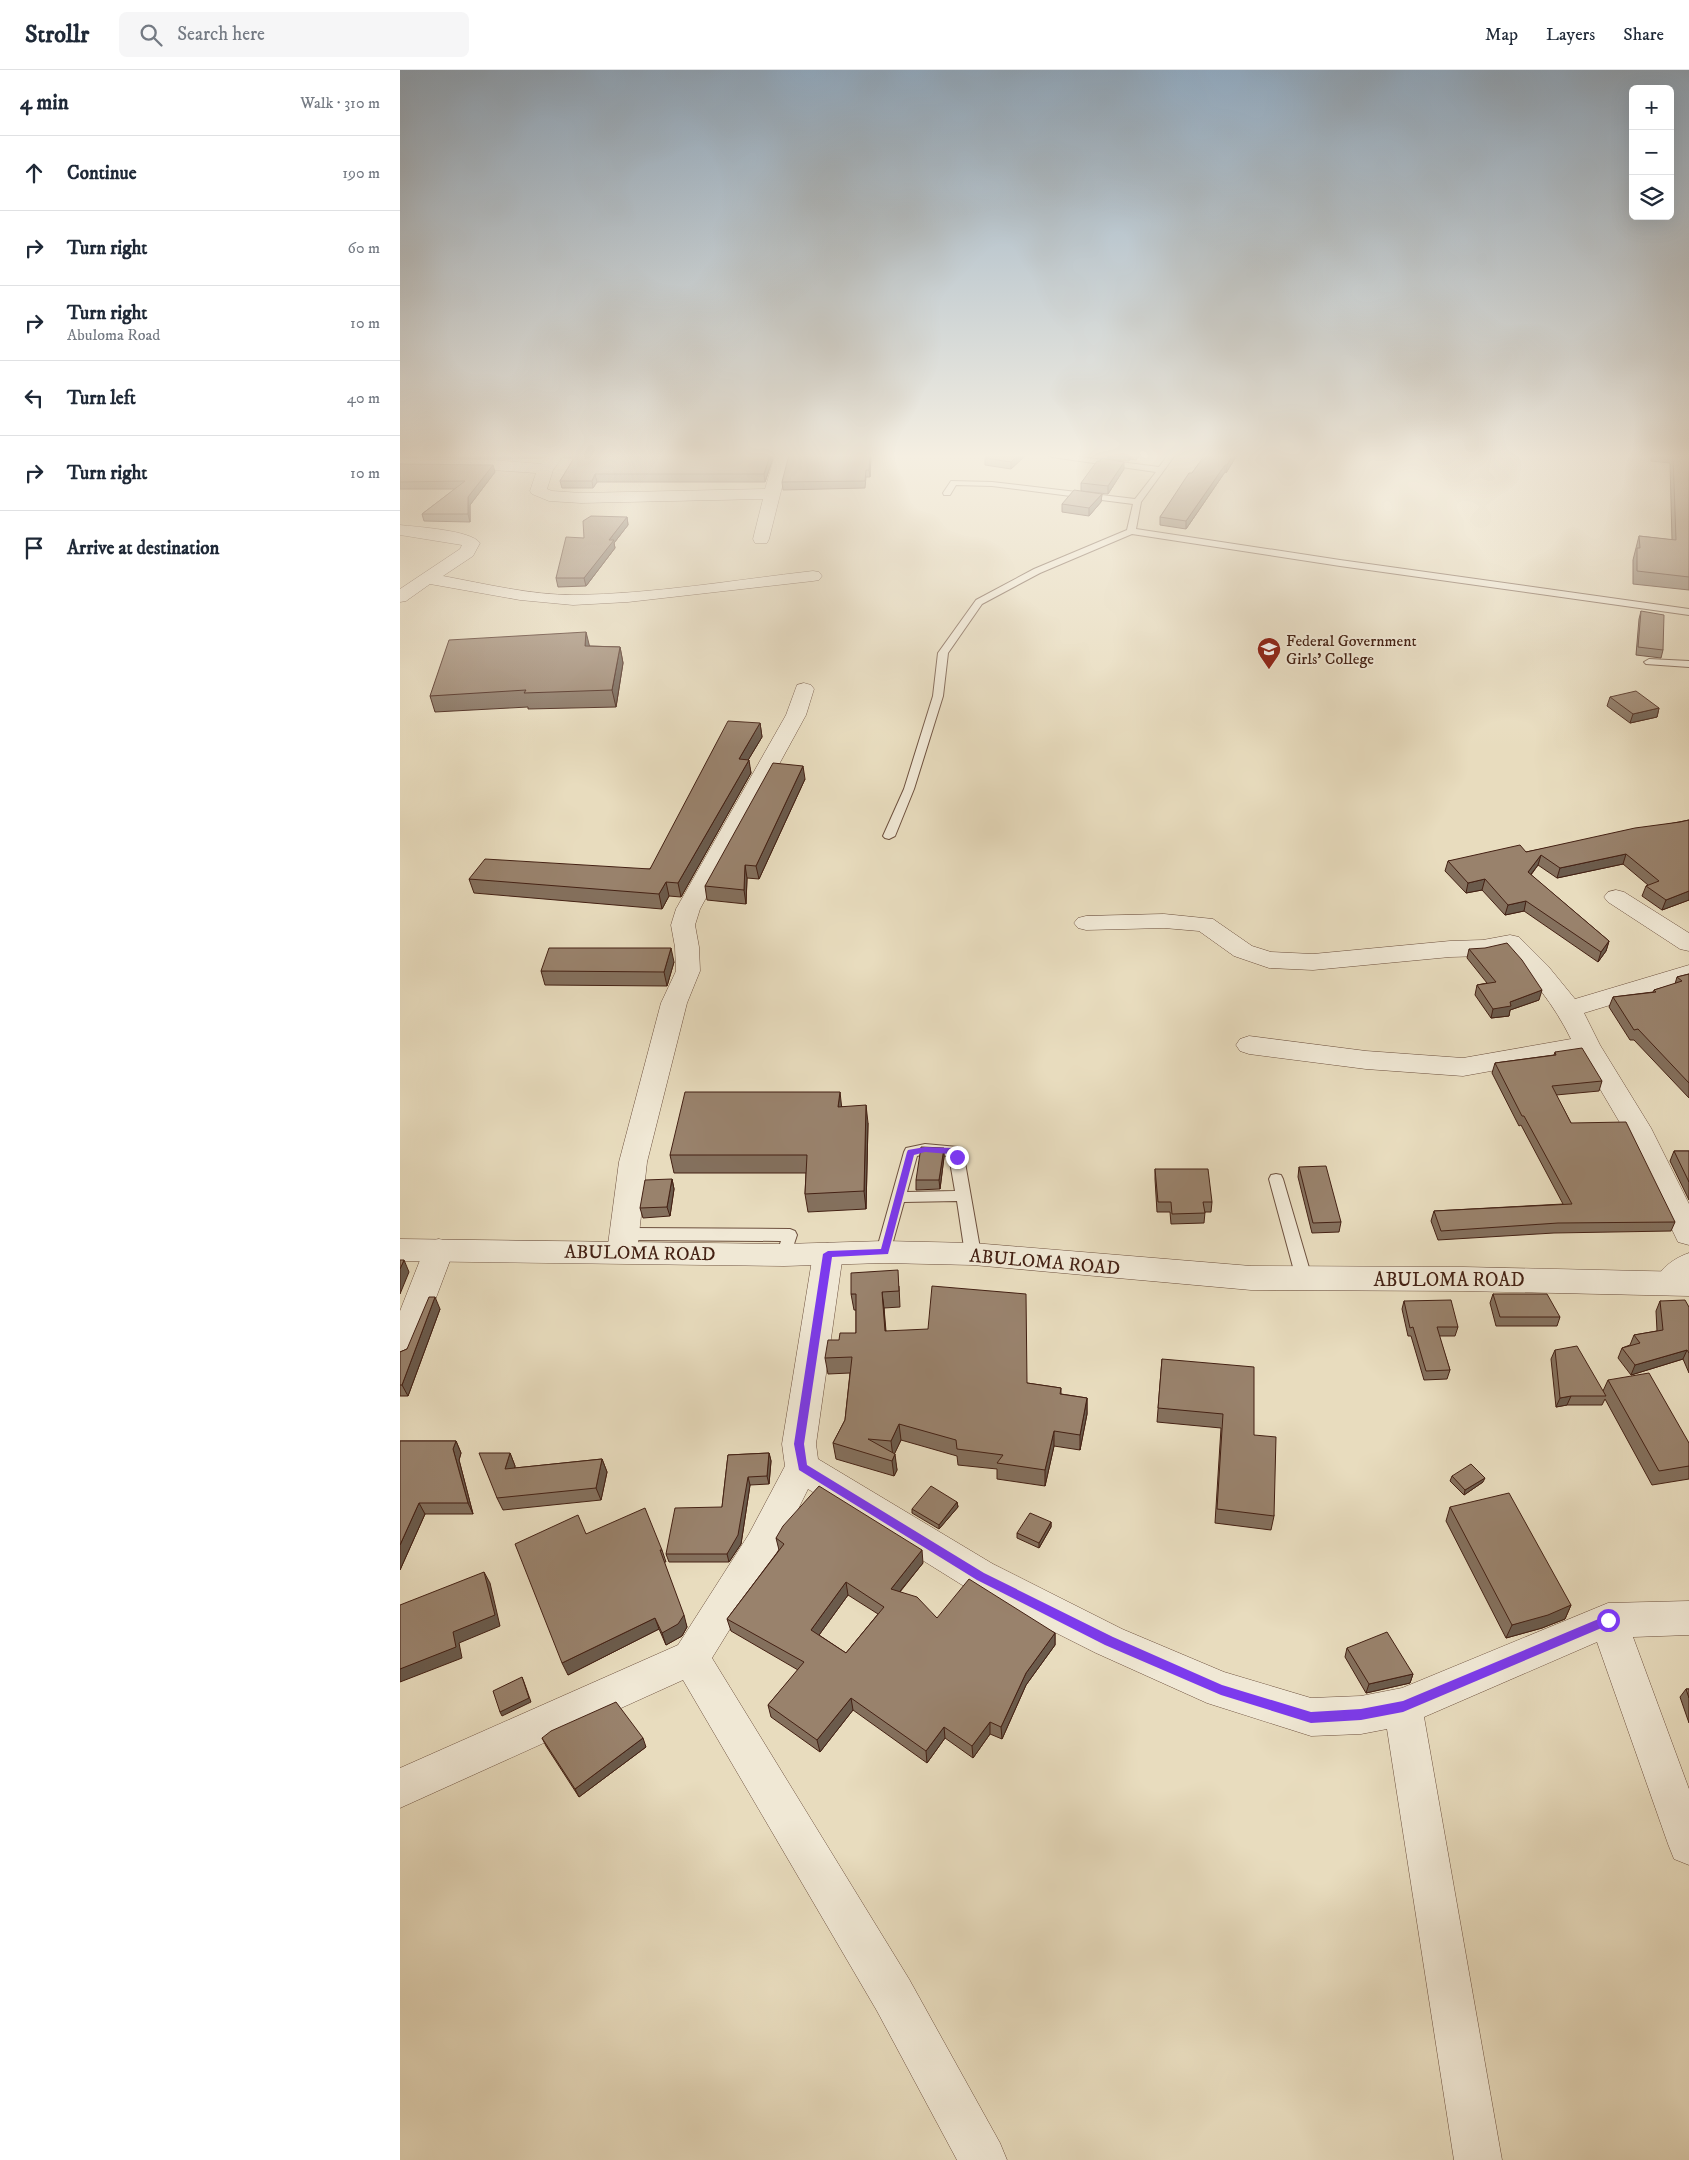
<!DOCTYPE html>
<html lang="en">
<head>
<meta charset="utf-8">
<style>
  :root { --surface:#fff; --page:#f6f6f7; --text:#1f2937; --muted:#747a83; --line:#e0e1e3 }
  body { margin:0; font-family:"IM FELL DW Pica",serif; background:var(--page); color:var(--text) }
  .controls { position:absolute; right:15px; top:15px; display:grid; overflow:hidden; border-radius:8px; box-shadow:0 5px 20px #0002 }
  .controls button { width:45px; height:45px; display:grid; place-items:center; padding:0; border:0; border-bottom:1px solid var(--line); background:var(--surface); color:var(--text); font:25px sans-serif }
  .stop { position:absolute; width:15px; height:15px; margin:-11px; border:4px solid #7c3aed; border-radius:50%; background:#fff }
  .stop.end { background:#7c3aed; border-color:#fff; box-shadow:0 1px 5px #0008 }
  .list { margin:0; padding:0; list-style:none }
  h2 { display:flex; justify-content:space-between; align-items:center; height:65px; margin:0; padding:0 20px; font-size:21px }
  h2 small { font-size:16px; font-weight:400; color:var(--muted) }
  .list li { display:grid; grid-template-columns:32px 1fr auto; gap:15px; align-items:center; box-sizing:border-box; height:75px; padding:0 20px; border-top:1px solid var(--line) }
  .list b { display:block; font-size:19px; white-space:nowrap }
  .list p { margin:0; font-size:16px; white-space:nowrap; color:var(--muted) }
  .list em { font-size:16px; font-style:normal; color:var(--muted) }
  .icon { flex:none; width:28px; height:28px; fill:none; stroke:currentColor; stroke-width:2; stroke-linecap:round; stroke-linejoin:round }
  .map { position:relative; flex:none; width:1289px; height:2090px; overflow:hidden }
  header { display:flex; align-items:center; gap:30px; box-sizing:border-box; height:70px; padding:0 25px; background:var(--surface); border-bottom:1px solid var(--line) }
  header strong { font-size:24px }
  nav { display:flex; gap:28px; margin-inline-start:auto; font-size:18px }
  .search { width:350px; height:45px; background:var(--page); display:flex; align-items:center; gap:12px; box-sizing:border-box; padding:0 18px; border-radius:8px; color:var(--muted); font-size:19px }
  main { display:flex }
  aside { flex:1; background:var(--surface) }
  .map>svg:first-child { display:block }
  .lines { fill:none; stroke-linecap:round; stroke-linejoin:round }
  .service-casing { stroke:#6d503e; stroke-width:2 }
  .minor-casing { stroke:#6d503e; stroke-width:1 }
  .tertiary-casing { stroke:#6d503e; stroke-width:1 }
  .service { fill:#f0e8d5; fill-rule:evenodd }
  .minor { fill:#f0e8d5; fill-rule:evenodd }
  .tertiary { fill:#f0e8d5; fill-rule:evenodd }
  .wall { fill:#84705d; stroke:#442114; fill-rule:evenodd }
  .shaded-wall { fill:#6b5b4c; stroke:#442114 }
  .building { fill:#99826c; stroke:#442114; fill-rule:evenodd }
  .route { fill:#7c3aed }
  .labels { text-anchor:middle; stroke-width:4; stroke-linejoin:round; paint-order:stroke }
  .far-poi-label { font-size:16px; fill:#442114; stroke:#f0e8d5; text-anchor:start }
  .street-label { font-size:19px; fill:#442114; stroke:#f0e8d5 }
</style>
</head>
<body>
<header>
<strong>Strollr</strong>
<div class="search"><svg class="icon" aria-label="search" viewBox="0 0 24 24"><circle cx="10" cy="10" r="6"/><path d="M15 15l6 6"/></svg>Search here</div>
<nav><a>Map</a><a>Layers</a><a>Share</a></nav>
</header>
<main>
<aside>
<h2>4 min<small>Walk · 310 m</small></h2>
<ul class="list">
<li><svg class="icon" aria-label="ahead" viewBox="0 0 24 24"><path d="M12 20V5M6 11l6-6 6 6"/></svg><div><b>Continue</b></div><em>190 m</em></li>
<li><svg class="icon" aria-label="right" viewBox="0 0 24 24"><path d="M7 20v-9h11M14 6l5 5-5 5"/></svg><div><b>Turn right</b></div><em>60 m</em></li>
<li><svg class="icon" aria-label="right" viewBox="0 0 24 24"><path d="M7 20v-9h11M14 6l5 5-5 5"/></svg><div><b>Turn right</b><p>Abuloma Road</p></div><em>10 m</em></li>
<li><svg class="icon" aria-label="left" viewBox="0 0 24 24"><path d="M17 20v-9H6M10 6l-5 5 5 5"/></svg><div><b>Turn left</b></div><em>40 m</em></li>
<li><svg class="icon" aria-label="right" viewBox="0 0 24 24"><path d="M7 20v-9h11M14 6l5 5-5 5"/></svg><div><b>Turn right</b></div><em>10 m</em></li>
<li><svg class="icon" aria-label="arrive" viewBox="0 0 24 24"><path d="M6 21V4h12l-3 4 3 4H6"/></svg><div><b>Arrive at destination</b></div></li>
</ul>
</aside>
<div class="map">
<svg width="1289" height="2090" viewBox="0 0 1289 2090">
  <rect width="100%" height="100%" fill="#e8dcbe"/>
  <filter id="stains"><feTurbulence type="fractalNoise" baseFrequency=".004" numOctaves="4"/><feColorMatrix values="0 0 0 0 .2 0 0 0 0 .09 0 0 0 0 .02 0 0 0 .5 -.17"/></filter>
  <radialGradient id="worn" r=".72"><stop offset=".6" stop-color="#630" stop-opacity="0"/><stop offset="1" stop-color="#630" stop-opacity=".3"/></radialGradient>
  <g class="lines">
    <g class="service-casing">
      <path id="service" d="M648,385H665L759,397L768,385H775L741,432L736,459L940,490L1289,539V545L940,496L732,464L640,503L582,534L548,583L543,626L514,719L495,766L489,769L485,768L483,766L504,719L533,626L538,583L576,530L634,499L727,460L733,434L592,416L556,415L550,425H544L543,423L551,411L592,412L735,429L756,402L652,387Z
        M1249,589L1289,591V597L1246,594L1244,592Z
        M525,1074L558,1077L564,1087L581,1184L578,1188L573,1190L568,1188L565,1184L557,1131L504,1132L489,1186L484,1188L479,1186L476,1182L504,1082L506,1078ZM525,1084L549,1086L555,1121L507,1122L517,1086Z
        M876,1104L881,1105L883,1109L912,1208L909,1212L904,1214L899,1212L896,1208L869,1109L871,1105Z
        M230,1158L390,1159L395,1161L397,1165L389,1189L384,1191L379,1189L376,1185L381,1171L230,1170L225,1168L223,1164L225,1160Z"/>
    </g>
    <g class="minor-casing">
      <path id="minor" d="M148,385H164L153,400L147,419L152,421L181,423L365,419L375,385H390L369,469L367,473H355L353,469L363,429L181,433L149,431L132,424L130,421L136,403L92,400L0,399V389L92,390L141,394Z
        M0,455C17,457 71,460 80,473L73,486L43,506C86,514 131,525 174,525C253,524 335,510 413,501L419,502L422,506L419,510L413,511L228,532L173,535L120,530L30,514L6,531L0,532V519L60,479L62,475L0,465Z
        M404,613L411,615L414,619L406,645L300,839L295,855L299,877L300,901L287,933L247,1092L237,1182L233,1190L222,1193L211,1190L207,1182L219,1092L261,933L276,901L275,877L271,855L276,839L386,645L397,615Z
        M1216,820L1224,822L1289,863V881L1280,879L1208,832L1204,827L1208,822Z
        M764,844L813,849L852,876L871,882L913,884L1050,871L1083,870L1110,865L1119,867L1148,896L1175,929L1289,895V911L1184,943L1200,975L1251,1058L1289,1134V1175L1278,1172L1223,1058L1180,985L1063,1006L966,999L849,984L840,981L836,975L840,969L849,966L966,981L1063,988L1171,969C1153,933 1133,909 1105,881L1083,886L1050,887L913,900L869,898L834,886L799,861L764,858L686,860L678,858L674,853L678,848L686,846Z
        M39,1169L50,1172L54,1180L16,1281L11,1290L0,1294V1241L24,1180L28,1172Z
        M428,1173L439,1176L443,1184L416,1374L418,1389L593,1494L722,1559L824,1602L911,1628L961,1626L1002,1618L1208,1533L1289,1531V1565L1233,1567L1289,1719V1795L1274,1789L1268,1774L1197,1572L1024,1647L1102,2090H1054L987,1659L961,1664L911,1666L807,1633L696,1583L567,1518L408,1419L375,1486L312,1588L509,1909L600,2073L607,2090H557L477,1941L283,1610L0,1738V1698L278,1575L349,1464L385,1396L382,1374L413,1184L417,1176Z
        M1289,1183V1212C1278,1222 1272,1225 1258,1220L1254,1212C1261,1198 1274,1188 1289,1183Z"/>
    </g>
    <g class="tertiary-casing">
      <path id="tertiary" d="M0,1169L384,1174L484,1171L573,1173L851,1196L1064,1197L1289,1202V1226L1064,1221L851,1220L573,1195L484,1193L384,1196L0,1191Z"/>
    </g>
    <use href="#service" class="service"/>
    <use href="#minor" class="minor"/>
    <use href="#tertiary" class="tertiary"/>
  </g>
  <path class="wall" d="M0,385H147L143,388L105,389L0,387Z
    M163,385H374L365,412H197L193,418H162L160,411L174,388H164Z
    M471,385L470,407H466L465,418L383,420L382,412Z
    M626,385L611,399L585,395V388Z
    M708,385H740L736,390L731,389L729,391L708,389Z
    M805,385H837L826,403L825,402L786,459L760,455V447L792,403Z
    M1252,385H1289V520L1233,514V490L1239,466L1272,470L1270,393L1251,391Z
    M0,394L95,402L70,435V452L24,451L22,444L55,419H0Z
    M724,399L708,424L681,421V413Z
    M702,424L701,432L689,446L662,442V434Z
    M227,447L228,455L214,473L215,478L186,516L158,517L156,508L184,468Z
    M1241,541L1263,580L1261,588L1236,585L1239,549Z
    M189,576L220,577L223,593L216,637L128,639V637L35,642L30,626Z
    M1210,627L1259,638L1257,647L1230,653L1207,636Z
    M360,653L362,667L348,690L351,703L281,827L269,826L262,839L74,823L69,809L250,799Z
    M405,709L359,809L347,808L346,834L307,830L305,816Z
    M1289,750V830L1262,840L1242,826L1246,816L1248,815L1223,794L1157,808L1138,795L1131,805L1209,871L1206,881L1198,892L1124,841L1105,845L1082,820L1066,823L1045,801L1048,791L1126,782Z
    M1069,879L1139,930L1110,940L1109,946L1091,948L1075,925L1077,915L1087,913L1067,888Z
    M274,892L267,916L145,915L141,901Z
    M1289,904V1028L1234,970H1230L1209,937L1213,927L1253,922L1254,920L1275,914L1277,907Z
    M1155,982L1202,1011L1199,1021L1156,1025L1171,1053L1275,1152L1271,1161L1154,1163L1038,1170L1031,1151L1034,1141L1163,1134L1121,1055L1119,1056L1092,1003L1095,993L1154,985Z
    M441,1036L468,1053L466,1139L408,1142L405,1124L406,1103H274L270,1085Z
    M544,1078V1087L540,1119L516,1120V1110Z
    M1274,1081H1289V1130L1270,1091Z
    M899,1097L941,1152L939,1162L912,1163L898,1107Z
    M755,1099L812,1132L811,1142H805L804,1153L771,1154L770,1142H757L755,1109Z
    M272,1109L274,1119L270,1146L243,1148L240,1138Z
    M499,1216L500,1237L484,1238L486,1261L627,1313L661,1318V1324L687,1328V1344L680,1380L654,1376L645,1416L597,1409V1399L558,1395L557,1386L501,1370L494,1384L497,1400L494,1406L436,1389L433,1373L445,1350L450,1303L428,1304L425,1288L439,1270L456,1263V1240H454L451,1224Z
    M1093,1224L1160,1247L1157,1256H1096L1090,1233Z
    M1004,1231L1058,1257L1055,1266H1039L1050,1300L1047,1309L1024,1310L1011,1266H1008L1002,1239Z
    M1260,1231L1289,1237V1303L1283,1289L1231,1305L1218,1288L1222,1278L1230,1275L1234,1265L1257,1261L1256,1241Z
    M40,1239L8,1326H0V1282L7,1279Z
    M1155,1280L1203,1321L1208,1310L1289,1373V1409L1252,1415L1205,1329L1202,1335H1167L1156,1337L1151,1289Z
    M762,1289L854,1365L874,1446L871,1460L815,1453L821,1358L757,1352Z
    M0,1371H56L61,1383L59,1390L73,1444H25L0,1500Z
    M110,1383L115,1396V1398L202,1389L207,1402L201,1430L103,1440L97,1428Z
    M369,1383L371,1391L369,1414L350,1415L341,1474L329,1492H269L266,1484L322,1437L328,1385Z
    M1052,1406L1083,1412L1064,1425L1050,1411Z
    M557,1432L558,1437L539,1459L512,1443V1439Z
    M1050,1437L1171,1535L1165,1549L1142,1558L1106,1568L1046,1451Z
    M651,1452V1457L639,1478L617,1468V1463Z
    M186,1464L262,1480L266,1492H264L287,1557L282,1566L266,1575L259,1559L168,1605Z
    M376,1468L523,1493L500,1522L537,1548L655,1563V1575L626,1615L602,1669L590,1664L573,1688L545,1668L527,1693L453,1640L420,1682L371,1647L368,1635L398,1600L331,1561L327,1549L379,1480ZM448,1525L478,1544L446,1583L419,1565Z
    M947,1578L1013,1604L1010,1613L966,1623L945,1587Z
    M1286,1619H1289V1653L1280,1627Z
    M142,1668L246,1677L179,1727L146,1676Z"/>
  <path class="shaded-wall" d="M142,385H147L143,388Z
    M370,385H374L365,412L364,404Z
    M470,385H471L470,407L469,400Z
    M618,385H626L611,399V392Z
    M730,385H731V389L729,391Z
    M736,385H740L736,390Z
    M833,385H837L826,403L827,395Z
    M724,392V399L708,424V416Z
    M93,395L95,402L70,435V452L68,444V427Z
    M825,395V402L786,459V451Z
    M195,404L197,412L193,418L192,411Z
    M702,424L701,432L689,446V438Z
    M227,447L228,455L214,473L215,478L186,516L184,508L209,470Z
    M186,562L190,578L185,576Z
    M220,577L223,593L216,637L212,620Z
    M1259,638L1257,647L1230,653L1233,644Z
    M360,653L362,667L341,702L339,689Z
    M349,690L351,703L281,827L278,813Z
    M403,696L405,709L359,809L356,796Z
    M1226,784L1223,794L1157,808L1160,798Z
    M1141,785L1138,795L1125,812L1128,802Z
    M345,795L347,808L346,834L344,820Z
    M1085,809L1082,820L1066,823L1068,813Z
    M266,812L269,826L262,839L259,824Z
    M1289,821V830L1262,840L1266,830Z
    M1126,831L1124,841L1105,845L1108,835Z
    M1209,871L1206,881L1198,892L1201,882Z
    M271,878L274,892L267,916L264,902Z
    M1142,920L1139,930L1110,940L1109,946L1091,948L1093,939L1110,932Z
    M440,1022L442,1040L438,1037Z
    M466,1035L468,1053L466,1139L464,1121Z
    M544,1078V1087L540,1119L539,1110Z
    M272,1109L274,1119L270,1146L267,1137Z
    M4,1190L9,1202L0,1224V1199Z
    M482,1222L484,1238L486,1277L485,1261Z
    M35,1227L40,1239L8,1326L2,1315Z
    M1287,1280L1283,1289L1231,1305L1235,1295Z
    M1171,1326L1167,1335L1156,1337L1160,1328Z
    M687,1328V1344L680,1380V1365Z
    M499,1354L501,1370L493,1387L491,1371Z
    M654,1361V1376L645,1416V1400Z
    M56,1371L61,1383L59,1390L73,1444L68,1433L53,1379Z
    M110,1383L115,1396L111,1411L105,1399Z
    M369,1383L371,1391L369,1414L367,1406Z
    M495,1384L497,1400L494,1406L492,1391Z
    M202,1389L207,1402L201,1430L196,1418Z
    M348,1407L350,1415L341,1474L329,1492L327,1484Z
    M1085,1408L1083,1412L1064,1425L1065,1420Z
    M557,1432L558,1437L539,1459V1455Z
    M19,1433L25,1444L0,1500V1475Z
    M651,1452V1457L639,1478V1473Z
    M522,1480L523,1493L492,1531L491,1519Z
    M84,1502L90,1513L100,1556L59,1573L62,1588L0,1612V1599L53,1562Z
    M446,1512L448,1525L414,1572L411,1560Z
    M1171,1535L1165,1549L1142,1558L1106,1568L1112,1555Z
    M284,1545L287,1557L282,1566L266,1575L262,1563Z
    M255,1548L259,1559L168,1605L162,1593Z
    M655,1563V1575L626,1615L602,1669L601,1657L626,1603Z
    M1013,1604L1010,1613L966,1623L969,1614Z
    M122,1607L124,1612L131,1632L102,1646L100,1642Z
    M451,1628L453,1640L420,1682L417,1670Z
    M590,1652V1664L573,1688L572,1676Z
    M544,1657L545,1668L527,1693L526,1681Z
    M243,1668L246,1677L179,1727L175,1719Z"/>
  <path class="building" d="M176,385H370L364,404H195L192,411H160Z
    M389,385H470L469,400H466L465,411L382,412Z
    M588,385H618L611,392L585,388Z
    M805,385H833L827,395H825L786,451L760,447L789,403H792Z
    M1273,385H1289V507L1237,501V478H1240L1239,466L1276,470Z
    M702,388L724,392L708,416L681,413L697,391H700Z
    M0,394L93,395L68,427V444H22L65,411L0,412Z
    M674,420L702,424L689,438L662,434Z
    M191,446L227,447L209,470H214L184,508H156L166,467L184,468L183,451Z
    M1241,541L1264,545L1263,580L1238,577Z
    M186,562L185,576L220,577L212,620L124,623L126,620L30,626L49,570Z
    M1236,621L1259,638L1233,644L1210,627Z
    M328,651L360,653L339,689L349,690L278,813L266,812L259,824L69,809L85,789L250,799Z
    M373,693L403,696L356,796L345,795L344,820L305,816Z
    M1289,750V821L1266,830L1246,816L1259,811L1226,784L1160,798L1141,785L1128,802L1209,871L1201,882L1126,831L1108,835L1085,809L1068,813L1048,791L1120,775L1126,782L1235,758L1280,752Z
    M1107,873L1122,890L1142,920L1110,932L1111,936L1093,939L1077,915L1096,912L1069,879L1085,878Z
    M149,878H271L264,902L141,901Z
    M1289,904V1013L1238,959L1234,960L1213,927L1256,922L1254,920L1282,911L1277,907Z
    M1182,978L1202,1011L1152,1016L1171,1053L1226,1052L1275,1152L1158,1153L1041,1161L1034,1141L1172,1134L1124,1046H1122L1095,993L1156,985L1155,982Z
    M285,1022H440L438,1037L466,1035L464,1121L405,1124L407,1085H270Z
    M521,1077L544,1078L539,1110H516Z
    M1274,1081H1289V1112Z
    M926,1096L941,1152L913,1153L899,1097Z
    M755,1099H808L812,1132H803L805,1143L772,1144L771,1132H758Z
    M272,1109L267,1137L240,1138L245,1110Z
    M0,1190H4L0,1199Z
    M498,1200L499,1221L482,1222L485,1261L528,1259L532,1216L626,1224L627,1313L661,1318L660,1324L687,1328L680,1365L654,1361L645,1400L597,1393L603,1385L557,1379L556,1370L499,1354L491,1371L468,1369L495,1384L492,1391L433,1373L445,1350L452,1287L425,1288L428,1270H439L440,1263H456V1224H451V1203Z
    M1093,1224H1147L1160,1247H1100Z
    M29,1227H35L2,1315H0V1282L7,1279Z
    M1051,1230L1058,1257H1037L1050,1300L1026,1301L1013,1257L1010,1258L1004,1231Z
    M1285,1230L1289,1237V1283L1287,1280L1235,1295L1222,1278L1240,1273L1234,1265L1263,1260L1260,1231Z
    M1177,1276L1206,1326H1171L1160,1328L1155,1280Z
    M762,1289L854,1297V1365L876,1367L874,1446L817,1439L823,1344L758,1338Z
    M1249,1303L1289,1373V1396L1259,1401L1208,1310Z
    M0,1371H56L53,1379L68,1433H19L0,1475Z
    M79,1383H110L105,1399L202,1389L196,1418L97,1428Z
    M369,1383L367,1406L348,1407L338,1465L327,1484H266L275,1438L322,1437L328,1385Z
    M1071,1394L1085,1408L1065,1420L1052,1406Z
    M419,1416L522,1480L491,1519L517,1527L537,1548L569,1509L655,1563L626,1603L601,1657L590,1652L572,1676L544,1657L526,1681L451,1628L417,1670L368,1635L404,1592L327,1549L384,1474L376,1468L383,1456ZM446,1512L484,1537L446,1583L411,1560Z
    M531,1416L557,1432L539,1455L512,1439Z
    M1109,1423L1171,1535L1148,1545L1112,1555L1050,1437Z
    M245,1438L262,1480H260L284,1545L278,1554L262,1563L255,1548L162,1593L115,1474L178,1445L186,1464Z
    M630,1443L651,1452L639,1473L617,1463Z
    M84,1502L95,1545L53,1562L56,1577L0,1599V1535Z
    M987,1562L1013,1604L969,1614L947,1578Z
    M122,1607L129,1628L100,1642L93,1621Z
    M1286,1619H1289V1628Z
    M216,1632L243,1668L175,1719L142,1668L151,1661Z"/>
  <linearGradient id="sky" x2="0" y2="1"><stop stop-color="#91aac0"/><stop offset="0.57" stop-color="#f5efe2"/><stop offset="1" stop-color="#f5efe2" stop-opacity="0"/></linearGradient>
  <rect width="1289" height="677" fill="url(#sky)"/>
  <path class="route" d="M525,1077L552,1078L555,1079L561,1087L557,1090L550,1084L525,1082L514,1085L488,1184L432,1187L404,1374L407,1395L584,1503L713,1567L822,1615L911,1642L961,1639L1003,1631L1208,1545L1211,1547L1213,1550L1211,1554L1003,1642L961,1650L911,1653L821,1625L705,1575L577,1510L399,1400L394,1374L423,1184L428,1181L481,1179L507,1082L508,1080Z"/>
  <defs>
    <g id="university-pin" transform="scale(1.25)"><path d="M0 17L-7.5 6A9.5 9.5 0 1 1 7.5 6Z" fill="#8f2418" stroke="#f0e8d5"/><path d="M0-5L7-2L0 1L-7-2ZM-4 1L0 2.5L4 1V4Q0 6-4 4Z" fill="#fff"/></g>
  </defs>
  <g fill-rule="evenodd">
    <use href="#university-pin" x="869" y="579"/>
  </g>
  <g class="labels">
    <g class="far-poi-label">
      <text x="886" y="576">Federal Government<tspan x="886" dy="18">Girls' College</tspan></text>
    </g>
    <g class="street-label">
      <text transform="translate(240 1182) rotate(1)" y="7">ABULOMA ROAD</text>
      <text transform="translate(645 1191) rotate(5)" y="7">ABULOMA ROAD</text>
      <text x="1049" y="1216">ABULOMA ROAD</text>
    </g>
  </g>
  <rect width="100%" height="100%" filter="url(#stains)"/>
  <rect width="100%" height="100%" fill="url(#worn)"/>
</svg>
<div class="controls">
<button>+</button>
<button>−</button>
<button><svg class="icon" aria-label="layers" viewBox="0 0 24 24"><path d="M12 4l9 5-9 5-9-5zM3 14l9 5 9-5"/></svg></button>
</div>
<div class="stop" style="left:1208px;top:1550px"></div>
<div class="stop end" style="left:557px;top:1087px"></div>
</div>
</main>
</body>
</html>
